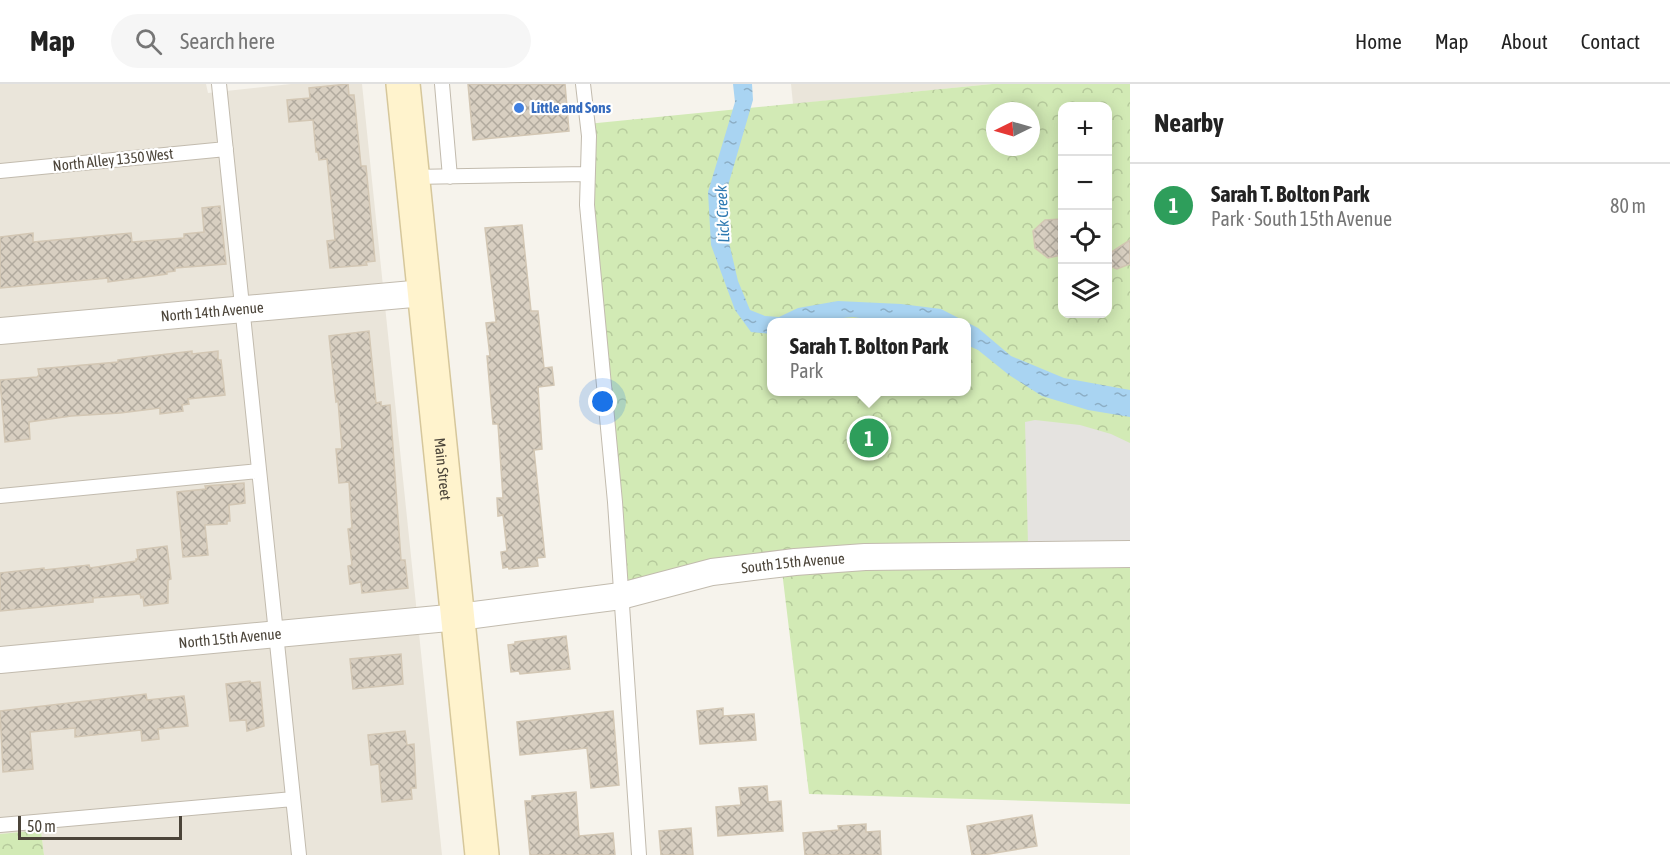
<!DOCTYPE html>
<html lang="en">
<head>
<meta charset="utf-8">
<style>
  :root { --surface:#fff; --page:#f6f6f6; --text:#222; --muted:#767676; --line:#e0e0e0; --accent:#fc3f1d }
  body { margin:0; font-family:"Asap Condensed",sans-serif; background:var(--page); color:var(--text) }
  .controls { position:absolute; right:18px; top:18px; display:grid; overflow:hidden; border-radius:12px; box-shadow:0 3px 15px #0003 }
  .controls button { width:54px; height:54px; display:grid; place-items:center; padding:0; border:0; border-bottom:2px solid var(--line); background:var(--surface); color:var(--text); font:30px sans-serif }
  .compass { position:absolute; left:986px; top:18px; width:54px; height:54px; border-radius:50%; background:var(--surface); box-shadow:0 3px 15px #0003; rotate:265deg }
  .scale { position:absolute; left:18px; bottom:15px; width:164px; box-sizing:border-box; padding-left:6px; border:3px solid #4b4439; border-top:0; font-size:16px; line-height:21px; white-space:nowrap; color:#4b4439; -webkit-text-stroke:4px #fff; paint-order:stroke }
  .you { position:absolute; left:603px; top:318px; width:21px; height:21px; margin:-15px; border:4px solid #fff; border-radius:50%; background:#1a73e8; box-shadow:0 0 0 9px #1a73e833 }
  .badge { display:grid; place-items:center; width:39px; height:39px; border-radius:50%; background:var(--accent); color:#fff; font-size:20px; font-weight:700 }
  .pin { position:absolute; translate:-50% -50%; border:3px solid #fff; box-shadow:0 2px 6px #0006 }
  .popup { position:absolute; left:767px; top:234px; width:204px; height:78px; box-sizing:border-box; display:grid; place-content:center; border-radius:12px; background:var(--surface); filter:drop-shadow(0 2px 4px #0005); font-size:20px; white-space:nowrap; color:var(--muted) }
  .popup b { font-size:22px; color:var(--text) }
  .popup::after { content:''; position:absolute; left:50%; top:100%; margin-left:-12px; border:12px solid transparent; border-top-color:var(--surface) }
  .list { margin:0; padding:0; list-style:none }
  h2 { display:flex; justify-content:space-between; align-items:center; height:78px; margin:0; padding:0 24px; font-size:26px }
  h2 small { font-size:20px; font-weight:400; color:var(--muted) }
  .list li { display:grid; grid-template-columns:39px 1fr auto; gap:18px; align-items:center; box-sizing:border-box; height:84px; padding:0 24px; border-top:2px solid var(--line) }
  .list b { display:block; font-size:22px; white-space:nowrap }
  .list p { margin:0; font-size:20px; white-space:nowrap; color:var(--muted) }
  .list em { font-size:20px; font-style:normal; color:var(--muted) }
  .icon { flex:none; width:33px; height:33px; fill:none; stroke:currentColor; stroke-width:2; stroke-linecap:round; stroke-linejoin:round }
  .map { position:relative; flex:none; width:1130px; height:771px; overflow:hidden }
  header { display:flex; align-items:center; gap:36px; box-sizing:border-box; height:84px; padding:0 30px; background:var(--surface); border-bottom:2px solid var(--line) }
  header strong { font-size:28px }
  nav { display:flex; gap:33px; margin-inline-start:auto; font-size:21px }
  .search { width:420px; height:54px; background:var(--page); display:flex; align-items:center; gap:15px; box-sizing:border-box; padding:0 21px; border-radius:33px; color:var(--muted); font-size:22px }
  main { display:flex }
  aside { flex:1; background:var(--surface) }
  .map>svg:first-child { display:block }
  .residential { fill:#eae5da }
  .forest { fill:url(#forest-crowns); fill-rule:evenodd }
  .parking { fill:#e5e3e0 }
  .water { fill:url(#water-ripples) }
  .building { fill:url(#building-cross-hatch); stroke:#d3c7b4; stroke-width:1.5 }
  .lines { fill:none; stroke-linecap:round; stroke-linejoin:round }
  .lane-casing { stroke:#c2bbae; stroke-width:16 }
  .street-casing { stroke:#c2bbae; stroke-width:28 }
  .secondary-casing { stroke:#d6c79b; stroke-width:36 }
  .lane { stroke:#fff; stroke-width:14 }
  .street { stroke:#fff; stroke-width:26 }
  .secondary { stroke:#fff3cd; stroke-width:33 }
  .shop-dot { fill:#3f7fe0; stroke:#fff; stroke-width:2 }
  .labels { text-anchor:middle; stroke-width:4.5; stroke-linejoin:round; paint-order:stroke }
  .shop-label { font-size:15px; font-weight:bold; fill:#366cbe; stroke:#fff; text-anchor:start }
  .street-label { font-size:15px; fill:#4b4439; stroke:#fff }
  .water-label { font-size:16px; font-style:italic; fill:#2e7ab2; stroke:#fff }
</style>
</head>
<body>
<header>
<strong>Map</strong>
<div class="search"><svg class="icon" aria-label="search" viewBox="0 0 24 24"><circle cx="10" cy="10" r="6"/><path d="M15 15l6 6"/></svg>Search here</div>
<nav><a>Home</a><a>Map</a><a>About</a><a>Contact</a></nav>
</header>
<main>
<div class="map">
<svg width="1130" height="771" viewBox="0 0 1130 771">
  <defs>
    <pattern id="forest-crowns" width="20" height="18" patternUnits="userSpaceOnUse" patternTransform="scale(1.5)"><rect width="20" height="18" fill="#d2eab5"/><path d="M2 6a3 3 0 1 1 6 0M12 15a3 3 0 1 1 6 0" fill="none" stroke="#b6ca9c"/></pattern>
    <pattern id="water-ripples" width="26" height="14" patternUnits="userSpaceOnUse" patternTransform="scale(1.5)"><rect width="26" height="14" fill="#a9d4f2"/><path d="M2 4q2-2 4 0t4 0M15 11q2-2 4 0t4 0" fill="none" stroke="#8caec5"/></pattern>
    <pattern id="building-cross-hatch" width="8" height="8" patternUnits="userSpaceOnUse" patternTransform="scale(1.5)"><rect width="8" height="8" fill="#d8cfc1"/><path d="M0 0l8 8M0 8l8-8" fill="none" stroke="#b1aa9e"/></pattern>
  </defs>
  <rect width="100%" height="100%" fill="#f6f3ec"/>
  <path class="residential" d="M0,0H206L208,9L291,0H362L442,771H44L41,746L0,750Z
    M791,0H992L793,20Z"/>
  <path class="forest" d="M992,0H1130V720L809,710L781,479L621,512L587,40ZM1062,22H1108V230H1062ZM995,27H1031V63H995ZM772,238H966V308H772Z
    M41,746L44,771H0V750Z"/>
  <path class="parking" d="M1035,336L1080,341L1111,350L1130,359V458L1028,462L1025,338Z"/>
  <path class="water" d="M733,0H752L753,16L725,112L727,150L738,197L750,226L765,232L779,233L798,224L838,217L901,220L941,225L978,244L1011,272L1064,294L1130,306V333L1088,326L1042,312L1009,291L978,266L967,261L966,238H887L853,233L802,238H772L771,250L751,248L735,226L711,161L708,108L735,18Z"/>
  <path class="building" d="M348,0L349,11H354L361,82H366L375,177L366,178L367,181L330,184L327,157L335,156L327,75L319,76L318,68H316L313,36L289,38L287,16L310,14L309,4Z
    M468,0H565L569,47L473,56Z
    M220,122L226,180L175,184V187L167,188V190L108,198V194L0,204V153L33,149V158L131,149L132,158L184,154V150L204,148L202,124Z
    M1062,135V171L1048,174L1035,164L1033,147L1045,136Z
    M522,141L531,227H538L544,284L552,283L554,301L538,303L542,365L534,366L545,473L537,474L538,482L509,485L508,483L503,484L501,468L507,467L503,431L498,432L497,414H503L498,340H493L487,272H490L486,239L496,238L485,144Z
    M1130,156V180L1117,185L1107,181V171Z
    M369,247L376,319L381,318V322L390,321L401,476H405L408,504L362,509L361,498L350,500L348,482L352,481L348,445L352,444L349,398L339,399L336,365H342L338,317L336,318L329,252Z
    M192,267V270L218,267V276H221L225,311L188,315L189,320L182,321L183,327L160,330V324L120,329L71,332L29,338L30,355L5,358L0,296L37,293L39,291L38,285L118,278V276Z
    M244,399L245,419L229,421L230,437H227V440L205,441L208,471L183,473L177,408L206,405L205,402Z
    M167,462L171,495L168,496V519L144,522L143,513L141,514L140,510L93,514V518L0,527V489L44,484V486L89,481L90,484L136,477V475H138L137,466Z
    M566,552L570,585L520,590L519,587L511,588L508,561L515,560V558Z
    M401,570L403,600L353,605L350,575Z
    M250,597L251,599L260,598L264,642L247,647L246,636L230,637L226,600Z
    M146,610L147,616L184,612L188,642L158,645L159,655L142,657L141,646L75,653V644L30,648L33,685L3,688L0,627Z
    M723,624V632L754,630L756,656L700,660L697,627Z
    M613,627L619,701L591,704L587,664L520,671L517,638Z
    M405,647L407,661L414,660L416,704H411L412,715L382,718L379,680L371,681L368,651Z
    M767,702L768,718L781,717L783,747L718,752L716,723L741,721L739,704Z
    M576,708L579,752L613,749L615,771H530L525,717H532V712Z
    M1032,731L1037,762L983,771H972L967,742Z
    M866,740V748L880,747L881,771H805L803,749L839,746L838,742Z
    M691,744L693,771H661L659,747Z"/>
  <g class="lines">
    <g class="lane-casing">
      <path id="lane" d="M219,0L299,771
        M442,0L450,93
        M583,0L589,52L587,121L615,418L639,771
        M0,87L226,65
        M412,93L588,90
        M0,412L259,387
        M0,741L293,715"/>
    </g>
    <g class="street-casing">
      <g id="street">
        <path id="s1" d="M0,247L424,209"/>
        <path id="s2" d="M0,576L459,533L621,512L712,488L795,478L865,473L1130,470"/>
      </g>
    </g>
    <g class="secondary-casing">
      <g id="secondary">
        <path id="s3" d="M403,0L482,771"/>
      </g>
    </g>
    <use href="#lane" class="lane"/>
    <use href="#street" class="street"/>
    <use href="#secondary" class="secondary"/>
  </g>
  <circle class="shop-dot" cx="519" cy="24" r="6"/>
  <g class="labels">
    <g class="shop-label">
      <text x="531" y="29">Little and Sons</text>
    </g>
    <g class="street-label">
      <text transform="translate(113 76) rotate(-6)" y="5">North Alley 1350 West</text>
      <text dy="5" stroke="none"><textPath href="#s1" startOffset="213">North 14th Avenue</textPath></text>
      <text dy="5" stroke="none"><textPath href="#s3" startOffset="387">Main Street</textPath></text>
      <text dy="5" stroke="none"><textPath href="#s2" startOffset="800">South 15th Avenue</textPath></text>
      <text dy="5" stroke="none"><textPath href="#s2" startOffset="231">North 15th Avenue</textPath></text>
    </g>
    <g class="water-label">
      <text transform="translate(722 130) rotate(-93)" y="6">Lick Creek</text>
    </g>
  </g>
</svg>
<div class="controls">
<button>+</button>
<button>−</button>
<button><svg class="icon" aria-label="locate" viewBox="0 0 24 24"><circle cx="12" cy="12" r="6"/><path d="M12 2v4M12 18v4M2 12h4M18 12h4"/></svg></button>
<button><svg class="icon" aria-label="layers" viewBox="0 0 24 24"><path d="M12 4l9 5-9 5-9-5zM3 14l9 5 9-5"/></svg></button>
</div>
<svg class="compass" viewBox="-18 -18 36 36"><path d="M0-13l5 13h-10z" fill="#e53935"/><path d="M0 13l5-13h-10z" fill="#767676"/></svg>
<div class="scale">50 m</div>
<div class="you"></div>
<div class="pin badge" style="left:869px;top:354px;background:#2e9e5b">1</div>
<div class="popup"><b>Sarah T. Bolton Park</b>Park</div>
</div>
<aside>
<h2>Nearby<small></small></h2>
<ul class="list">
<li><span class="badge" style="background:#2e9e5b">1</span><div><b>Sarah T. Bolton Park</b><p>Park · South 15th Avenue</p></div><em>80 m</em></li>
</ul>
</aside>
</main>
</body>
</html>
